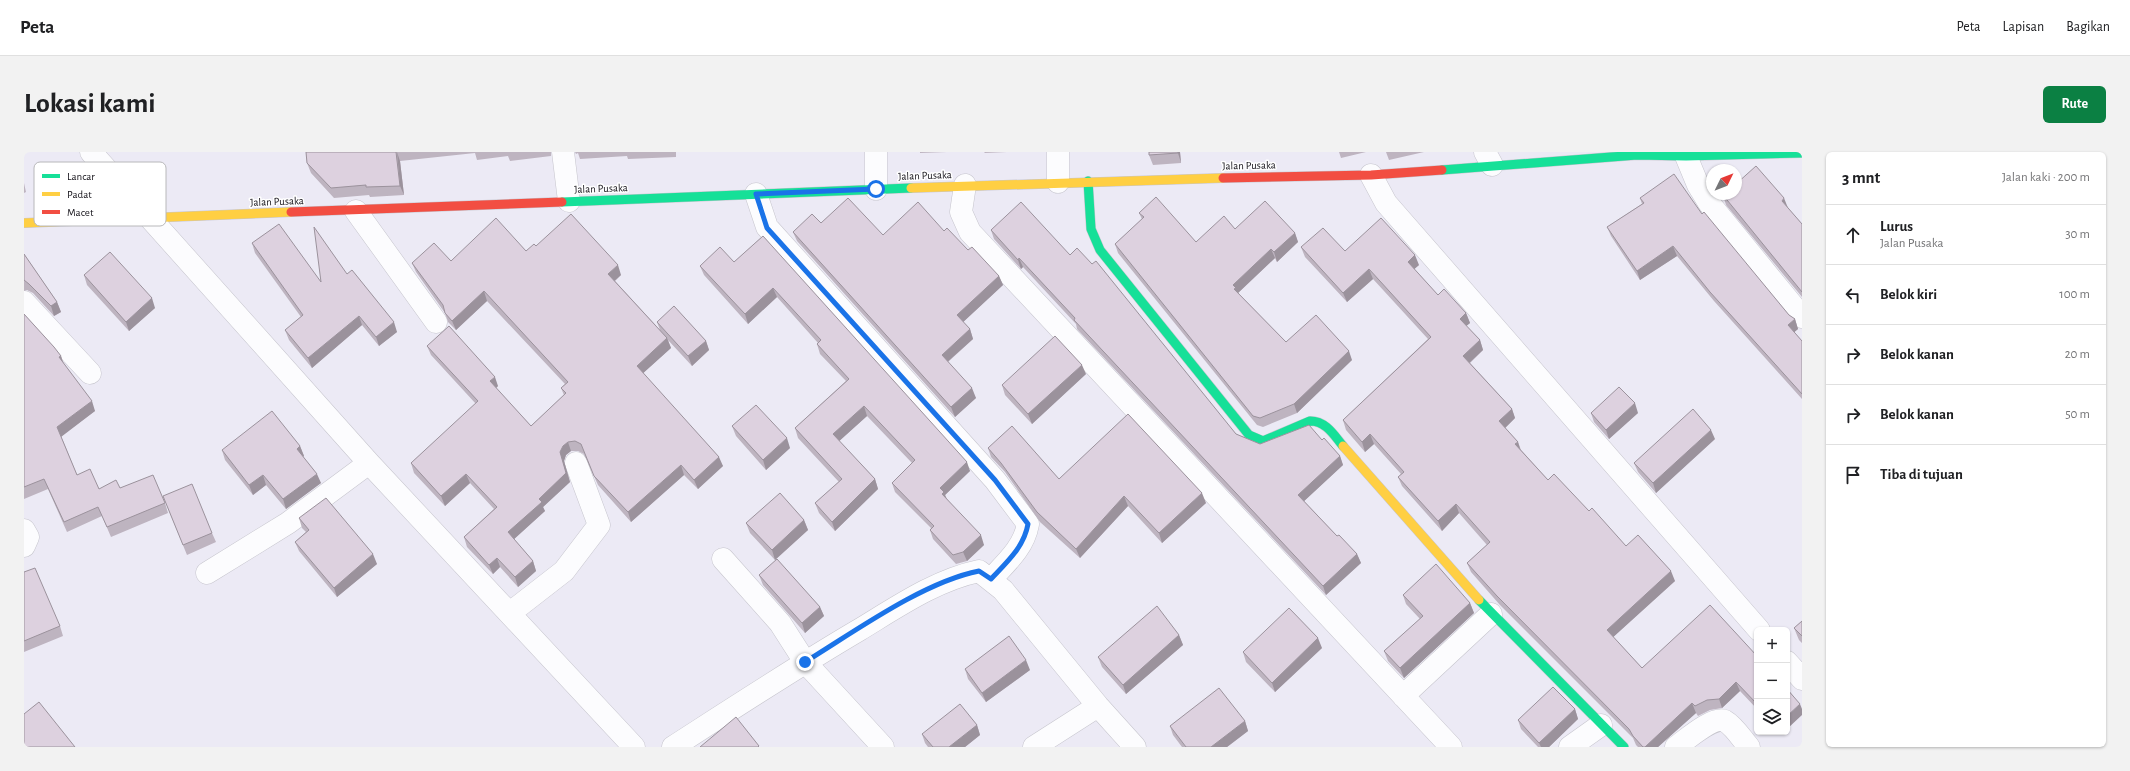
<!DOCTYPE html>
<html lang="id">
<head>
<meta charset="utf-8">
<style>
  :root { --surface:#fff; --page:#f2f2f2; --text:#202124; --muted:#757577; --line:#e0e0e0; --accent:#0b8043 }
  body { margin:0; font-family:"Alegreya Sans",sans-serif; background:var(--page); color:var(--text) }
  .controls { position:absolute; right:12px; bottom:12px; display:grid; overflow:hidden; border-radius:6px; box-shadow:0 1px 3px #0004 }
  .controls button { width:36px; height:36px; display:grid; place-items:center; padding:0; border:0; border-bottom:1px solid var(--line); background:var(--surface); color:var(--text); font:20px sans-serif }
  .compass { position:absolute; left:1682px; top:12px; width:36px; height:36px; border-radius:50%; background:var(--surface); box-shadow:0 1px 3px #0004; rotate:47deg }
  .stop { position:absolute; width:12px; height:12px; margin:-9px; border:3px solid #1a73e8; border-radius:50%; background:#fff }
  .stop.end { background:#1a73e8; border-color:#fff; box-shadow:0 1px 4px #0008 }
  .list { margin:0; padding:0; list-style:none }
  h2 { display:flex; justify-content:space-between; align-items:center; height:52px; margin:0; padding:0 16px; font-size:17px }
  h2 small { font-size:13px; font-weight:400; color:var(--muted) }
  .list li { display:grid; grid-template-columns:26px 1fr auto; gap:12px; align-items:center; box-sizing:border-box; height:60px; padding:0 16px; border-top:1px solid var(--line) }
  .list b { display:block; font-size:15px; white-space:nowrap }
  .list p { margin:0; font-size:13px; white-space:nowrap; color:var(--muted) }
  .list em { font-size:13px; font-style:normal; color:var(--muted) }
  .icon { flex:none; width:22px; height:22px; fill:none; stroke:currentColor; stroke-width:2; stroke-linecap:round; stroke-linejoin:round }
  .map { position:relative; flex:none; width:1778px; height:595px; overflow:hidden; border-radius:6px }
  header { display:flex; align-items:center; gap:24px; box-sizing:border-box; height:56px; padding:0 20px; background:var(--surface); border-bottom:1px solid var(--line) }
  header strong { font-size:19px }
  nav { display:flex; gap:22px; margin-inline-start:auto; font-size:14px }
  .intro { display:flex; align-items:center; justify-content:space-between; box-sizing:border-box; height:96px; padding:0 24px }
  h1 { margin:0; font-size:28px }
  .button { padding:10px 18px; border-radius:6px; background:var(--accent); color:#fff; font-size:14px; font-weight:700 }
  main { display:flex; gap:24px; padding:0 24px }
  aside { flex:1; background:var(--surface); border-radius:6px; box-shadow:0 1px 3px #0004 }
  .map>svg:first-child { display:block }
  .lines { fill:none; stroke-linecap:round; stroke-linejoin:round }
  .street-casing { stroke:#c6c5cd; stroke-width:23 }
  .fast-casing { stroke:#c6c5cd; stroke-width:10 }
  .slow-casing { stroke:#c6c5cd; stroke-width:10 }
  .jam-casing { stroke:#c6c5cd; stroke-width:10 }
  .street { stroke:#fcfcfe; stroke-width:22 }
  .fast { stroke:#16e098; stroke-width:9 }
  .slow { stroke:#ffcf43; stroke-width:9 }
  .jam { stroke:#f24e42; stroke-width:9 }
  .wall { fill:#beb4c0 }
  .shaded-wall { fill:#9b929c }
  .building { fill:#ddd1df; stroke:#9b929c }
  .route { stroke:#1a73e8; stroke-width:5 }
  .labels { text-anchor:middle; stroke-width:3; stroke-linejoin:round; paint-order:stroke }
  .street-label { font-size:11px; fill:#141219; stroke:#fff }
  .key { fill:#fff; stroke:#b8b8ba; stroke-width:1 }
  .key-label { font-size:11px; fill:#141219 }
</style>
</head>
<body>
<header>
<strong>Peta</strong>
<nav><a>Peta</a><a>Lapisan</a><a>Bagikan</a></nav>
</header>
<div class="intro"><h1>Lokasi kami</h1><a class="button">Rute</a></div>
<main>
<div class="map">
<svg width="1778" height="595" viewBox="0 0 1778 595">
  <rect width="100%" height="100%" fill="#eceaf5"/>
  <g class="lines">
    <g class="street-casing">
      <path id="street" d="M67,0L345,311L610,595
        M539,0L545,49
        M852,0V37
        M1034,0V30
        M1461,0L1468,13
        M1662,4L1674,33L1685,51L1778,165
        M1347,23L1362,51L1735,478
        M941,33L937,60L946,80L1427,595
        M732,42L743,75L971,328L1004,372C1000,395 983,410 967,427
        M332,59L412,170
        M0,150L66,221
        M0,378L4,385L0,394
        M699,407L756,471L781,510L859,595
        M183,421L264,371L345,311
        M486,461L540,419L575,373L552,311
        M1763,510L1778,527
        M1379,544L1467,462
        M649,595C711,555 772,515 835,478C873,455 912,428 955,419L979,438L1074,554L1111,595
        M1010,595L1074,554
        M1546,595L1577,573
        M1652,595C1662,588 1689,564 1701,569C1710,574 1718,587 1725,595"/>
    </g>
    <g class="fast-casing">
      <path id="fast" d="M1418,18L1613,3L1662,4L1778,1
        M1064,29L1067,77L1076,98L1225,283L1239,289L1286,269C1302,269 1310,283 1319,294
        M538,50L887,36
        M1455,448L1600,595"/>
    </g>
    <g class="slow-casing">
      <path id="slow" d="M887,36L1199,26
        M0,71L267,60
        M1319,294L1455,448"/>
    </g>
    <g class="jam-casing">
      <path id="jam" d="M1199,26L1347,23L1418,18
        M267,60L538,50"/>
    </g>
    <use href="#street" class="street"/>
    <use href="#fast" class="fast"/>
    <use href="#slow" class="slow"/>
    <use href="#jam" class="jam"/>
  </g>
  <path class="wall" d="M282,0H527V4L486,9L484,4L453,8L451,1L376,9L380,43L346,45L345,43L310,46L287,21L283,11Z
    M551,0H652V5L604,7L603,4L556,7L554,1L552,2Z
    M896,0H923L896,1Z
    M960,0H983L961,1Z
    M1125,0H1156L1157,11L1129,13L1125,3Z
    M1315,0H1342L1317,6Z
    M1362,0H1400L1365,8Z
    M0,31L2,40L0,41Z
    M1699,43L1763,55L1778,72V145L1702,53Z
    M1616,46L1678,62L1765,163L1771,167L1774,177L1770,180L1778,189V247L1690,149L1653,104L1616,128L1587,84L1583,75L1618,52Z
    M1115,61L1172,90L1211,77L1271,81L1274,90L1253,110L1251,106L1214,141L1262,190L1328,208L1273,261L1239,275L1233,273L1094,101L1091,92L1118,67Z
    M967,78L1046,103L1212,282L1236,292L1298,288L1316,304L1319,313L1280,349L1313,384L1333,402L1337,411L1302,443L1053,177L1052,172L999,115L997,117L970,87Z
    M920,79L975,124L979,133L939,170L946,177L949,187L924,210L952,246L931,265L773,89L769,80L859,83Z
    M739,84L946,319L921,343L923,347L960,393L943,409L932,412L909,387L906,378L907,376L871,340L868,331L888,311L843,264L815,289L851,327L854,337L811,379L795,361L791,351L815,330L774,286L771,276L822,229L796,202L793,192L794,191L753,145L724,172L680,123L676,114L710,110Z
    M228,91L297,130L323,122L373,180L355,194L338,173L288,216L265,188L261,178L277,165L231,101Z
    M512,94L597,123L591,129L636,178L633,170L682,189L685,198L668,214L644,188L647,196L619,221L699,314L674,337L660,323L607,370L574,333L560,302L554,299H547L542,303L540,309L546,330L519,355L521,359L490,387L509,409L512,419L494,435L476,415L469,422L443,395L440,385L470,357L446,331L421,354L390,321L387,311L452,252L407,203L403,194L474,234L472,236L507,274L540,243L537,236L541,232L463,149L432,178L424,170L421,161L392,120L388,111L427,109L502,99Z
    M1277,95L1321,99L1395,113L1390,117L1414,143L1442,161L1446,171L1442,174L1456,188L1459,198L1446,211L1488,257L1491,266L1481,276L1494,290L1497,298L1524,328L1565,359L1602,394L1651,429L1589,485L1618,516L1733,504V557L1716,539L1698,556L1686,558L1674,564L1672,561L1634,595H1614L1612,593L1609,586L1476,453L1447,420L1443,411L1463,393L1435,361L1418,379L1378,334L1374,325L1377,322L1350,292L1341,300L1322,278L1319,268L1404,187L1349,127L1323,150L1281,105Z
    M0,102L33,150L37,160L30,164L9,141L3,138L0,139Z
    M60,123L131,156L105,179L63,133Z
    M0,162L37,204L40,212L71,259L37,284L53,323L75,337L96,336L141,351L144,361L87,385L78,364L43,380L24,337L0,347Z
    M1062,222L1008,272L981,243L978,233Z
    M1567,261H1614L1585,287L1570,270Z
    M708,274L766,296L742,318L712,284Z
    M1691,287L1632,341L1614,320L1610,311Z
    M276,294L280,304L279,305L297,331L262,357L242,333L229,343L201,308L198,298Z
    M964,296L1035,327L1182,351L1138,391L1104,354L1056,406L1016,370L981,320L967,305Z
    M139,344L188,381L192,390L163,403Z
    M275,366L353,412L313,445L275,399L271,390L282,380L278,376Z
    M780,368L784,378L751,408L726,381L722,371Z
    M0,420L36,474L39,484L0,500Z
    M735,423L796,455L800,464L781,481L739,433Z
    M1379,443L1446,451L1450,461L1380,526L1364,509L1360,499L1396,467L1382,452Z
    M1778,469V491L1775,488L1770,476Z
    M1155,483L1159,493L1102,542L1078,515L1074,505Z
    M1298,496L1251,540L1222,510L1219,500Z
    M941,517L1006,518L962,550L944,527Z
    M1551,557L1554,567L1525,595H1514L1497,577L1494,568Z
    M1221,569L1224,579L1203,595H1158L1149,583L1146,574Z
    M953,573L956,583L941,595H904L901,591L898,582Z"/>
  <path class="shaded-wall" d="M373,0L376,9L380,43L376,34Z
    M1154,0H1156L1157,11L1154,1Z
    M1760,46L1764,56L1758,49Z
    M1271,81L1274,90L1253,110L1250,100Z
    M1649,94L1653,104L1616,128L1613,119Z
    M1247,97L1251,106L1214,141L1210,137L1209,133Z
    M1391,103L1395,113L1387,120L1384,110Z
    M995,106L999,115L997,117L994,108Z
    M594,113L597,123L588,131L584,122Z
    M1345,117L1349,127L1323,150L1319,141Z
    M975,124L979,133L936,173L933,163Z
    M749,136L753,145L724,172L721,162Z
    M460,139L463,149L432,178L428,169Z
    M128,146L131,156L105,179L102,170Z
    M33,150L37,160L30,164L27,154Z
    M1442,161L1446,171L1440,176L1436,167Z
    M335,164L338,173L288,216L284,206Z
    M1771,167L1774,177L1767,183L1764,173Z
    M370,170L373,180L355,194L352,185Z
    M946,177L949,187L921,212L918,203Z
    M643,186L647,196L616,224L613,214Z
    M1456,188L1459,198L1443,213L1439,204Z
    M682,189L685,198L668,214L664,204Z
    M1325,199L1328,208L1273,261L1270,252Z
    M37,204L40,214L35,205Z
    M1058,213L1062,222L1008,272L1004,262Z
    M471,225L474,234L469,239L466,229Z
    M948,236L952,246L931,265L927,255Z
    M68,249L71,259L37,285L33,275Z
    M1611,251L1614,261L1585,287L1582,278Z
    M840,254L843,264L812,292L809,282Z
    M1488,257L1491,266L1478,279L1475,269Z
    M1687,278L1691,287L1632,341L1629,331Z
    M1346,282L1350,292L1341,300L1338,290Z
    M763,286L766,296L742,318L739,308Z
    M544,290L547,299L542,303L540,309L546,330L519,355L521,359L488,389L484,380L536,300L539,294Z
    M1494,290L1497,300L1491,292Z
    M276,294L280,304L276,307L273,297Z
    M1316,304L1319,313L1277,352L1274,343Z
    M695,305L699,314L674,337L670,328Z
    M943,310L946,319L921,343L924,350L922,352L916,336Z
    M657,313L660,323L607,370L604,360Z
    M293,322L297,331L262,357L259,347Z
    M442,322L446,331L421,354L417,344Z
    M239,323L242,333L229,343L225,333Z
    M851,327L854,337L811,379L808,370Z
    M1178,341L1182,351L1138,391L1135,381Z
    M1100,344L1104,354L1056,406L1052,397Z
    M1432,352L1435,361L1418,379L1414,369Z
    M780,368L784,378L751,408L748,398Z
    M957,383L960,393L943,409L939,400Z
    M349,402L353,412L313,445L310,436Z
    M1333,402L1337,411L1302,443L1299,434Z
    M473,406L476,415L469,422L465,413Z
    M509,409L512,419L494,435L491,425Z
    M1647,419L1651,429L1586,488L1583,478Z
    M1446,451L1450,461L1380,526L1376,516Z
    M796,455L800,464L781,481L778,471Z
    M1155,483L1159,493L1102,542L1099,533Z
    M1294,486L1298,496L1251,540L1248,531Z
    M1002,508L1006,518L962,550L958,541Z
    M1712,530L1716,539L1698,556L1695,547Z
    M1668,551L1672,561L1634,595H1621Z
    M1776,552L1778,557V563L1763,577V564Z
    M1551,557L1554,567L1525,595H1517L1515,591Z
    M1221,569L1224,579L1203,595H1187Z
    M953,573L956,583L941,595H925Z
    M1756,580H1760L1757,583Z"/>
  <path class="building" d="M282,0H372L376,34L342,35V33L307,36L283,11Z
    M1125,0H1154V1L1125,3Z
    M1732,14L1760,46L1758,49L1778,72V140L1699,43L1700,42H1712V32Z
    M1650,22L1678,62L1680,60L1765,163L1771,167L1764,173L1778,189V242L1686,140L1649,94L1613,119L1583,75L1620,51L1616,46Z
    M1132,45L1172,90L1200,64L1211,77L1241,49L1271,81L1250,100L1247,97L1209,133L1212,136L1210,137L1262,190L1292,163L1325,199L1270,252L1236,266L1229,264L1091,92L1120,65L1115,61Z
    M824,46L859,83L894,50L920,79L923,76L944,98L948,95L975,124L933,163L946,177L918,203L948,236L927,255L769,80L788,62L797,71Z
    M997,50L1046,103L1053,96L1068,112L1072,109L1212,282L1236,292L1285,273L1298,288L1300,286L1316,304L1274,343L1313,384L1315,383L1333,402L1299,434L1050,168L1051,166L995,106L994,108L967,78Z
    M547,62L594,113L584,122L643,186L613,214L695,305L670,328L657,313L604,360L570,324L557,292L551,289L544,290L539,294L536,300L542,321L515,347L518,350L484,380L509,409L491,425L473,406L465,413L440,385L473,355L442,322L417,344L387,311L454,249L403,194L425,174L471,225L466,229L507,274L542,241L537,236L544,230L460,139L428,169L421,161L419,153L388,111L410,91L427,109L472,66L502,99L510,92L512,94Z
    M1357,66L1391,103L1384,110L1414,143L1420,137L1442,161L1436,167L1456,188L1439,204L1488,257L1475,269L1494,290L1491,292L1524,328L1530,322L1565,359L1568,356L1602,394L1614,383L1647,419L1583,478L1618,516L1686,453L1733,504V552L1712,530L1695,547L1683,548L1671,554L1668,551L1621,595H1619L1609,584L1605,577L1473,444L1443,411L1466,390L1432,352L1414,369L1374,325L1380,320L1346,282L1338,290L1319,268L1407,185L1345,117L1319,141L1277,95L1299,76L1321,99Z
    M255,72L297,130L290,75L323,122L328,118L370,170L352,185L335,164L284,206L261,178L279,163L228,91Z
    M739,84L943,310L916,336L920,340L918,342L957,383L939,400L929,403L906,378L910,374L868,331L891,308L840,254L809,282L851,327L808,370L791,351L818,327L771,276L825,227L793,192L797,188L749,136L721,162L676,114L696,95L710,110Z
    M86,100L128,146L102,170L60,123Z
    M0,102L33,150L27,154L5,132L0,128Z
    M650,154L682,189L664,204L633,170Z
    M0,162L30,195L37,204L35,205L68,249L33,275L53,323L66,317L75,337L92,328L96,336L129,323L141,351L83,375L74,355L40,370L20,327L0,335Z
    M1031,184L1058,213L1004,262L978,233Z
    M1595,235L1611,251L1582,278L1567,261Z
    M732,253L763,286L739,308L708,274Z
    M1669,257L1687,278L1629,331L1610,311Z
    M248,259L276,294L273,297L293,322L259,347L239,323L225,333L198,298Z
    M1104,262L1178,341L1135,381L1100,344L1052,397L1013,360L977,311L964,296L988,274L1035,327Z
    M168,332L188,381L159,393L139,344Z
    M756,341L780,368L748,398L722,371Z
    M302,346L349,402L310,436L271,390L285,378L275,366Z
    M753,407L796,455L778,471L735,423Z
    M1412,412L1446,451L1376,516L1360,499L1399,464L1379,443Z
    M11,416L36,474L0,489V420Z
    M1133,454L1155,483L1099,533L1074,505Z
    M1265,456L1294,486L1248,531L1219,500Z
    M1778,469V484L1770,476Z
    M985,484L1002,508L958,541L941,517Z
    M1529,535L1551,557L1515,591L1494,568Z
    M1195,536L1221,569L1187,595H1162L1146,574Z
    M1763,537L1776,552L1763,564Z
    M15,550L51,595H0V562Z
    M936,552L953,573L925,595H909L898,582Z
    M712,565L735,594L734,595H676Z"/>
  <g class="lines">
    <path class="route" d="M781,510C830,480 899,430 955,419L967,427C983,410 1000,395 1004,372L971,328L743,76L732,42L852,37"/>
  </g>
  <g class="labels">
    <g class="street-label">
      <text transform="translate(1225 13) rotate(-1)" y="4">Jalan Pusaka</text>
      <text transform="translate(901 23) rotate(-2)" y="4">Jalan Pusaka</text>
      <text transform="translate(577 36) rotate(-2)" y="4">Jalan Pusaka</text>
      <text transform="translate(253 49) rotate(-2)" y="4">Jalan Pusaka</text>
    </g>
  </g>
  <rect x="10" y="10" width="132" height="64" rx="6" class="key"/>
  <rect x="18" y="22" width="18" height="4" fill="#16e098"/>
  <rect x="18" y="40" width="18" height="4" fill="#ffcf43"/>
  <rect x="18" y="58" width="18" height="4" fill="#f24e42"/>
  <g class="key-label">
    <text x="43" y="28">Lancar</text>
    <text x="43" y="46">Padat</text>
    <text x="43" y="64">Macet</text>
  </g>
</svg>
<div class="controls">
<button>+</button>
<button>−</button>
<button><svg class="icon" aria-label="layers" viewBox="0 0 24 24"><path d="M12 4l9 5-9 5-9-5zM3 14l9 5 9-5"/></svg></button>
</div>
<svg class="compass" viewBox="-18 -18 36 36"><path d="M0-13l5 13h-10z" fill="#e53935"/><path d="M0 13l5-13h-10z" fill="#757577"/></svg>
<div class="stop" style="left:852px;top:37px"></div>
<div class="stop end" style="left:781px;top:510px"></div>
</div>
<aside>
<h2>3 mnt<small>Jalan kaki · 200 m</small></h2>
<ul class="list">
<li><svg class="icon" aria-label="ahead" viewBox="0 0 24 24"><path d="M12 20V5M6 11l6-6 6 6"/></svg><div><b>Lurus</b><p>Jalan Pusaka</p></div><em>30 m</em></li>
<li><svg class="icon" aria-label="left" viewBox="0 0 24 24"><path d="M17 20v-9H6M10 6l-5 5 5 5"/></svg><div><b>Belok kiri</b></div><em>100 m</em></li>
<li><svg class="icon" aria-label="right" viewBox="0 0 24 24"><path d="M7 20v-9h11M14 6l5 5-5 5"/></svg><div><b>Belok kanan</b></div><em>20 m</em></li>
<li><svg class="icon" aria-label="right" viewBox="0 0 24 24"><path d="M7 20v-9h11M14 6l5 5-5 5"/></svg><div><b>Belok kanan</b></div><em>50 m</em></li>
<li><svg class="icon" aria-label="arrive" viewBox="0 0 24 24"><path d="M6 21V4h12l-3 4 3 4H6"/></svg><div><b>Tiba di tujuan</b></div></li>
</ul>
</aside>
</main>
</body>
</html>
